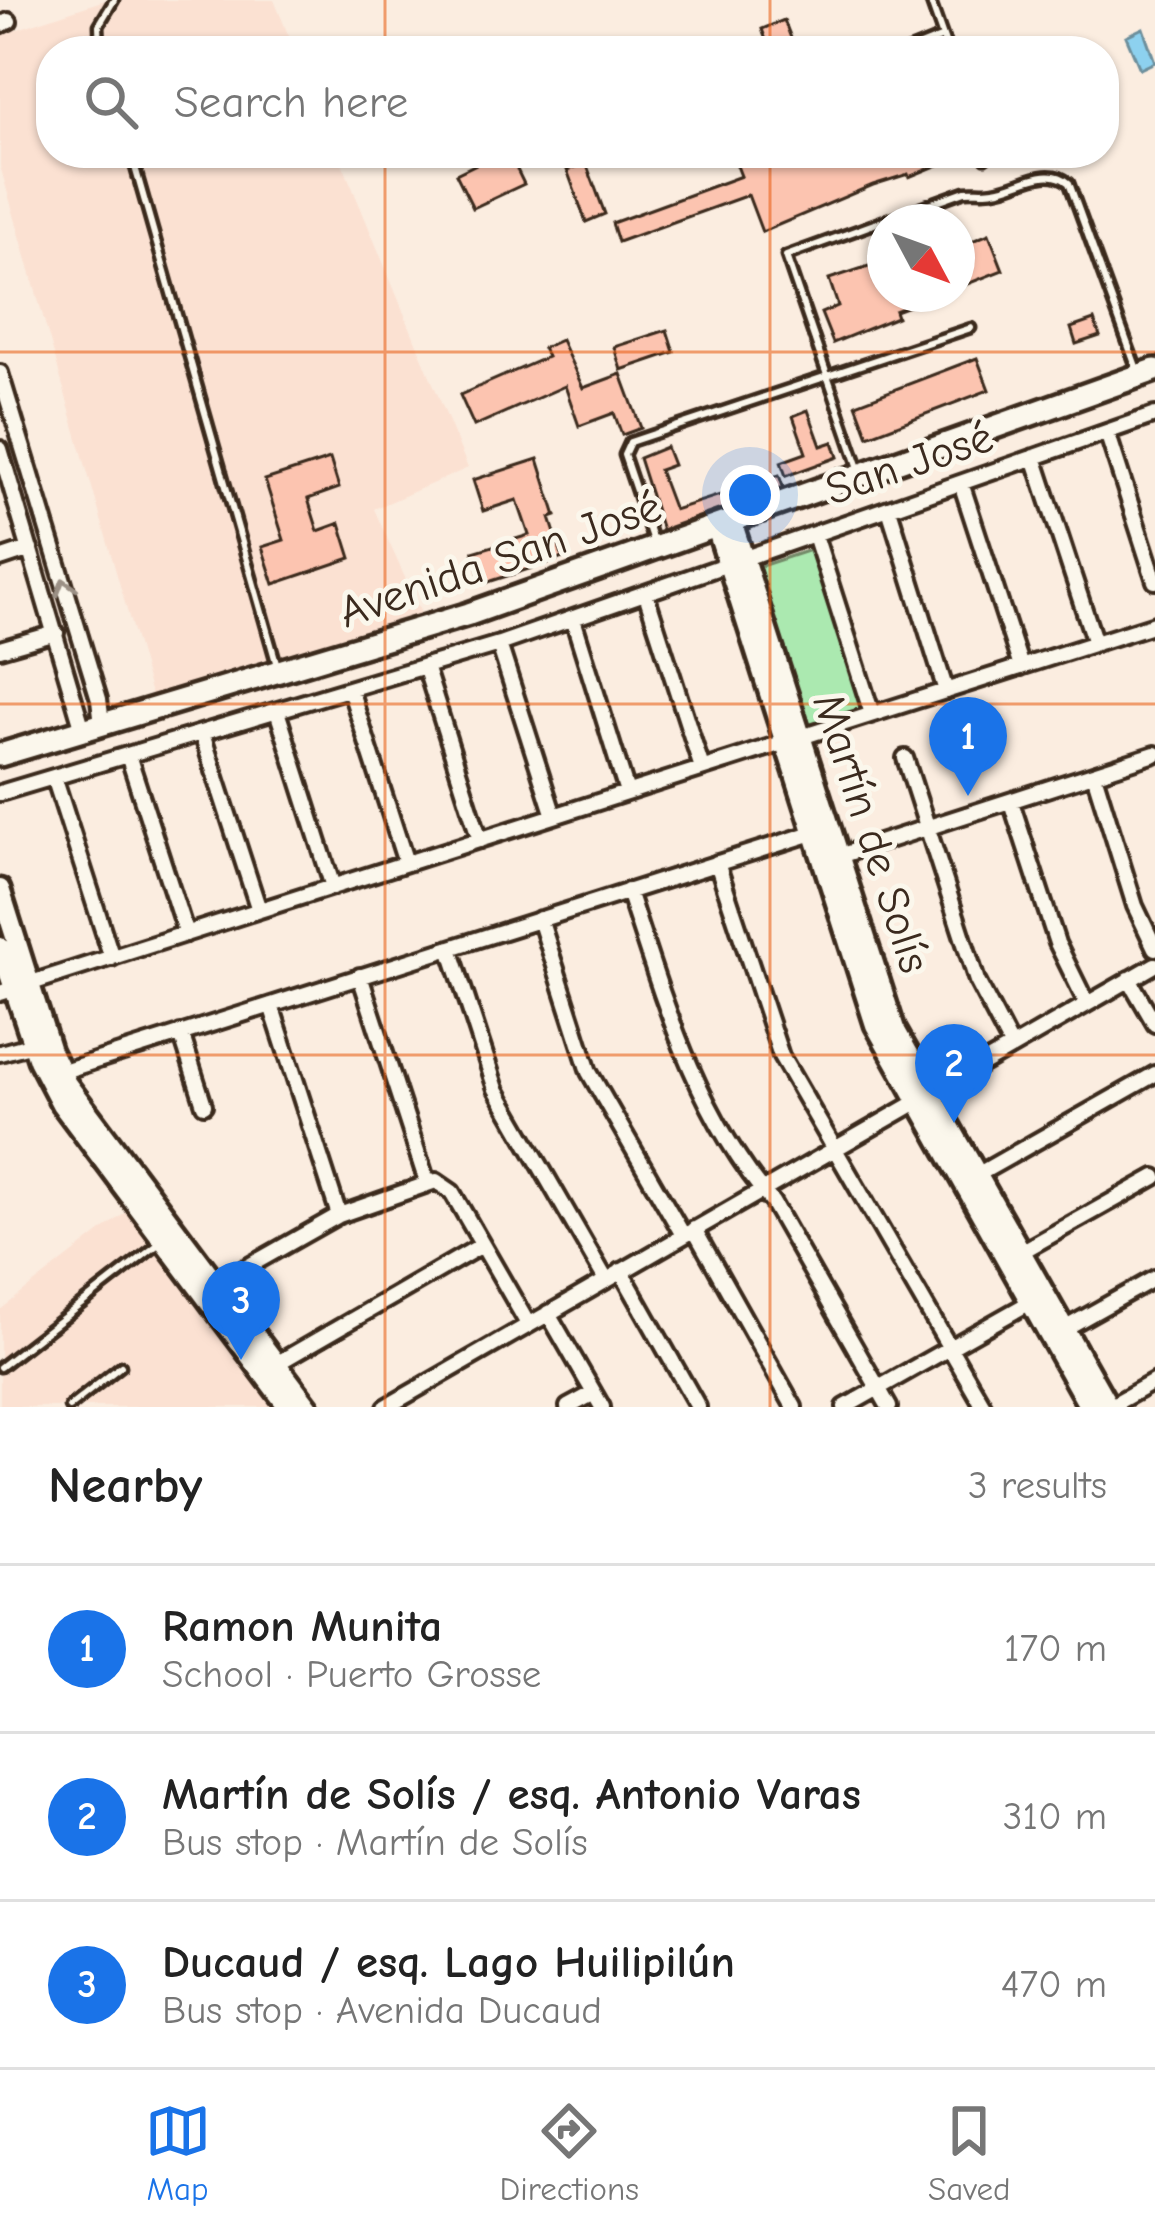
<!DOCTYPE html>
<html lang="en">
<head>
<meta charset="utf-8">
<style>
  :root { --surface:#fff; --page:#f2f2f2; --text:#222; --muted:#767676; --line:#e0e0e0; --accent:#1a73e8 }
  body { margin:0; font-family:"Comic Neue",sans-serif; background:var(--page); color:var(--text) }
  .compass { position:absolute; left:867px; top:204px; width:108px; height:108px; border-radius:50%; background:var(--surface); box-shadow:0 3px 9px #0004; rotate:131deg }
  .you { position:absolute; left:750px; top:495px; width:42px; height:42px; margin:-30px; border:9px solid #fff; border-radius:50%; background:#1a73e8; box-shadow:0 0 0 18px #1a73e833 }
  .badge { display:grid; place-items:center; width:78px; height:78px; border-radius:50%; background:var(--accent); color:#fff; font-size:39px; font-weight:700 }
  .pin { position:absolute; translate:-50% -99px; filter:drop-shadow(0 3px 6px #0008) }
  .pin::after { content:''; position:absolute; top:63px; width:42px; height:36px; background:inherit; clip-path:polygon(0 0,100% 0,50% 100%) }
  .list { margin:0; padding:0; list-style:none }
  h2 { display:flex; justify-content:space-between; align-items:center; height:156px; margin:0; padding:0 48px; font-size:51px }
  h2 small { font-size:39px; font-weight:400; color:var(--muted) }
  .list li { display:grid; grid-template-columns:78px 1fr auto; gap:36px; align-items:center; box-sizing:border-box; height:168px; padding:0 48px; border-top:3px solid var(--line) }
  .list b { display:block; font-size:45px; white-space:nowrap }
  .list p { margin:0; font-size:39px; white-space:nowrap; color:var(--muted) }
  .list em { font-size:39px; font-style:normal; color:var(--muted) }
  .icon { flex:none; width:66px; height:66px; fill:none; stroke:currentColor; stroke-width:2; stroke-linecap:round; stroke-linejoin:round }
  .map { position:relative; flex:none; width:1155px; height:1407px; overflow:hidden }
  .search { position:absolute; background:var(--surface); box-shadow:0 3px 9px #0004; left:36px; right:36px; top:36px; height:132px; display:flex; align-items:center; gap:30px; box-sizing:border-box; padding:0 42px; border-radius:48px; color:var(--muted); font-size:45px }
  .sheet { height:660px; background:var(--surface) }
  nav { display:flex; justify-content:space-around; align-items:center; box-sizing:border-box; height:168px; border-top:3px solid var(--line); background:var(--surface); font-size:33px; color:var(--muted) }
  nav a { display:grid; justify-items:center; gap:6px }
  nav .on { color:var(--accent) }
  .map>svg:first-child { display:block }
</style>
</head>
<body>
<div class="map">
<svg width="1155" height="1407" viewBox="0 0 1155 1407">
  <rect width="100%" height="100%" fill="#fbede0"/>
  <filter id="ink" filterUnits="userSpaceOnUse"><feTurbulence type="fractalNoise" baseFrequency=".00833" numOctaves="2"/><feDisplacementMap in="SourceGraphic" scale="24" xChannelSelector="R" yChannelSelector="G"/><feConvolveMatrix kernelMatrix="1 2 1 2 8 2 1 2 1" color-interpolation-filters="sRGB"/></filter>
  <g filter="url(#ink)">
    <path fill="#fbe1d2" d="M105 0H274L295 51H51V153H338L468 468 374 509 425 622 153 701 0 166V35Z
      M129 1210 274 1407H0V1310Z"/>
    <path fill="#abe9b0" stroke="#738a67" stroke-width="3" d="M813 549 866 708 810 727 758 567Z"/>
    <path fill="#8dd1ef" stroke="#6c8e9b" stroke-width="3" d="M1143 28 1155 62 1140 69 1126 36Z"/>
    <path fill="#fcc4b0" stroke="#3b2a1e" stroke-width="3" d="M784 20 796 51H770L762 29Z
      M499 153H509L524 184 473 208 456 174Z
      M732 153H965V154L909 177 908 174 873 185 762 232 748 195 618 242 612 223 741 176Z
      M586 163 605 214 586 222 567 170Z
      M989 234 1003 270 957 288V247Z
      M881 262 885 294 938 295 895 311 897 317 833 343 821 313 838 306 829 279Z
      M1094 320 1100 336 1076 344 1071 328Z
      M667 330 674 352 621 370 614 347Z
      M561 340 583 388 621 374 641 428 622 435 614 413 579 426 565 386 474 426 460 395 547 357 543 348Z
      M977 358 989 390 868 436 856 404Z
      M808 410 821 446 833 442 838 457 786 476 781 462 806 453 793 416Z
      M666 447 673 465 659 470 674 510 739 489 738 482 757 474 760 481 779 475 783 487 662 530 639 458Z
      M330 459 339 488 308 499 318 531 340 523 351 558 274 584 262 547 284 540 265 480Z
      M538 459 556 516 550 518 563 558 482 584 473 552 529 535 517 500 483 511 473 480Z"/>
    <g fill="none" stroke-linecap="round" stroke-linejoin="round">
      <g stroke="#3b2a1e" stroke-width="15">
        <path id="lane" d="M930 0 948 51
          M100 51 99 25 114 0
          M908 51 943 37
          M131 153 278 669
          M983 153 985 158
          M859 468 786 256 965 191C975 190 985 192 994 190 1019 187 1047 164 1069 183L1138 372
          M653 541 624 455 630 442 971 328
          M0 1367 160 1243
          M69 1407 121 1366"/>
      </g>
      <g stroke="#3b2a1e" stroke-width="22">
        <path id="street" d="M0 25 9 21
          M0 373 99 699 102 724
          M1107 432 1155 581
          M0 449 83 730
          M1034 457 1095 643
          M961 483 1021 667
          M889 509 946 691
          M815 535 872 714
          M0 559 30 549
          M646 594 702 768
          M573 619 627 792
          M499 644 554 816
          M0 649 56 633
          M425 666 480 840
          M350 689 406 863
          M277 711 333 887
          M202 734 259 910
          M128 755 186 934
          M905 758 977 981 1011 1046
          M1094 774 1135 906 1155 948
          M54 777 112 958
          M0 793 499 644 1155 415
          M1011 802 1057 943 1087 1004
          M839 856 1155 754
          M717 863 781 1056 984 1407
          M628 891C664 1001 696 1113 772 1202L889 1407
          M540 919 589 1072 683 1235
          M450 948 496 1089 606 1280
          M360 976 427 1182
          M1129 979 1155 1024
          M0 993 1155 624
          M271 1005 339 1215
          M181 1033 204 1105
          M0 1053 41 1042
          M57 1073 819 831
          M977 1175 1155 1074
          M694 1229 794 1407
          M1021 1252 1155 1177
          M621 1271 698 1407
          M217 1284 339 1215 436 1181 452 1192 528 1324
          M548 1313 602 1407
          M1064 1329 1155 1278
          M276 1364 482 1245
          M386 1407 1155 965
          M568 1407 594 1393
          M845 1407 1034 1300
          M1109 1407 1155 1381"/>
      </g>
      <g stroke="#3b2a1e" stroke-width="27">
        <path id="secondary" d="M732 521 895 1029 1109 1407
          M716 527 875 1025 1089 1407
          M0 889 51 1051 67 1084 309 1407
          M0 947 38 1060 61 1104 288 1407"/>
      </g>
      <g stroke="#3b2a1e" stroke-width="30">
        <path id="primary" d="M0 755 469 614 1155 370"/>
      </g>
      <use href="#lane" stroke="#fbf7ec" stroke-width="6"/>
      <use href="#street" stroke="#fbf7ec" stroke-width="14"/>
      <use href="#secondary" stroke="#fbf7ec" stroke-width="18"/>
      <use href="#primary" stroke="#fbf7ec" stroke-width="21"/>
    </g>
    <defs><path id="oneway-chevron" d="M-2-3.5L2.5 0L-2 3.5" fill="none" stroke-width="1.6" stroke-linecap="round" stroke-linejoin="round" transform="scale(3)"/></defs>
    <use stroke="#9b9085" href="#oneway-chevron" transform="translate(65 587) rotate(-107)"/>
  </g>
  <path fill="none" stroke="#e8590c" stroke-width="3" stroke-opacity="0.55" d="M385 0V51M770 0V51M385 153V1407M770 153V1407M0 352H1155M0 704H1155M0 1055H1155"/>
  <g text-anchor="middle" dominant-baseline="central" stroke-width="10" stroke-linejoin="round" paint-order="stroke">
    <g font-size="45" fill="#3b2a1e" stroke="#fbf7ec">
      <text transform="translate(909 463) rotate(-19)">San José</text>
      <text transform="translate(500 559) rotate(-19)">Avenida San José</text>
      <text transform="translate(872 833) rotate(72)">Martín de Solís</text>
    </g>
  </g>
</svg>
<svg class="compass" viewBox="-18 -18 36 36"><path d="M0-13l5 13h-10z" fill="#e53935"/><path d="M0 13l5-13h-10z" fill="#767676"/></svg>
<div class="you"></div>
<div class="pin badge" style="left:968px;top:796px">1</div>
<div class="pin badge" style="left:954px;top:1123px">2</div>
<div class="pin badge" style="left:241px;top:1360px">3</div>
<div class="search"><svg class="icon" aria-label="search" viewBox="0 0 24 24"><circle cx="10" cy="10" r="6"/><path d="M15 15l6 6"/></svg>Search here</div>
</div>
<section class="sheet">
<h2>Nearby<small>3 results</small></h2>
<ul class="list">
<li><span class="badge">1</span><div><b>Ramon Munita</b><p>School · Puerto Grosse</p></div><em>170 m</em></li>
<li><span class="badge">2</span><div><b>Martín de Solís / esq. Antonio Varas</b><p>Bus stop · Martín de Solís</p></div><em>310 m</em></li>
<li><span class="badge">3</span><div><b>Ducaud / esq. Lago Huilipilún</b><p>Bus stop · Avenida Ducaud</p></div><em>470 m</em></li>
</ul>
</section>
<nav>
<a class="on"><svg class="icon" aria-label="map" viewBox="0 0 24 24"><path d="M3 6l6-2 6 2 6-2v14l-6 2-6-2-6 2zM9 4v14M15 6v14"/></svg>Map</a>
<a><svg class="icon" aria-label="directions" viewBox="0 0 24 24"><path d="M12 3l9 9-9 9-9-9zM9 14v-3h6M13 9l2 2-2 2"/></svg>Directions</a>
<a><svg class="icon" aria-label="saved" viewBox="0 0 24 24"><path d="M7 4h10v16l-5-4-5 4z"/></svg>Saved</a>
</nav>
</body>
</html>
